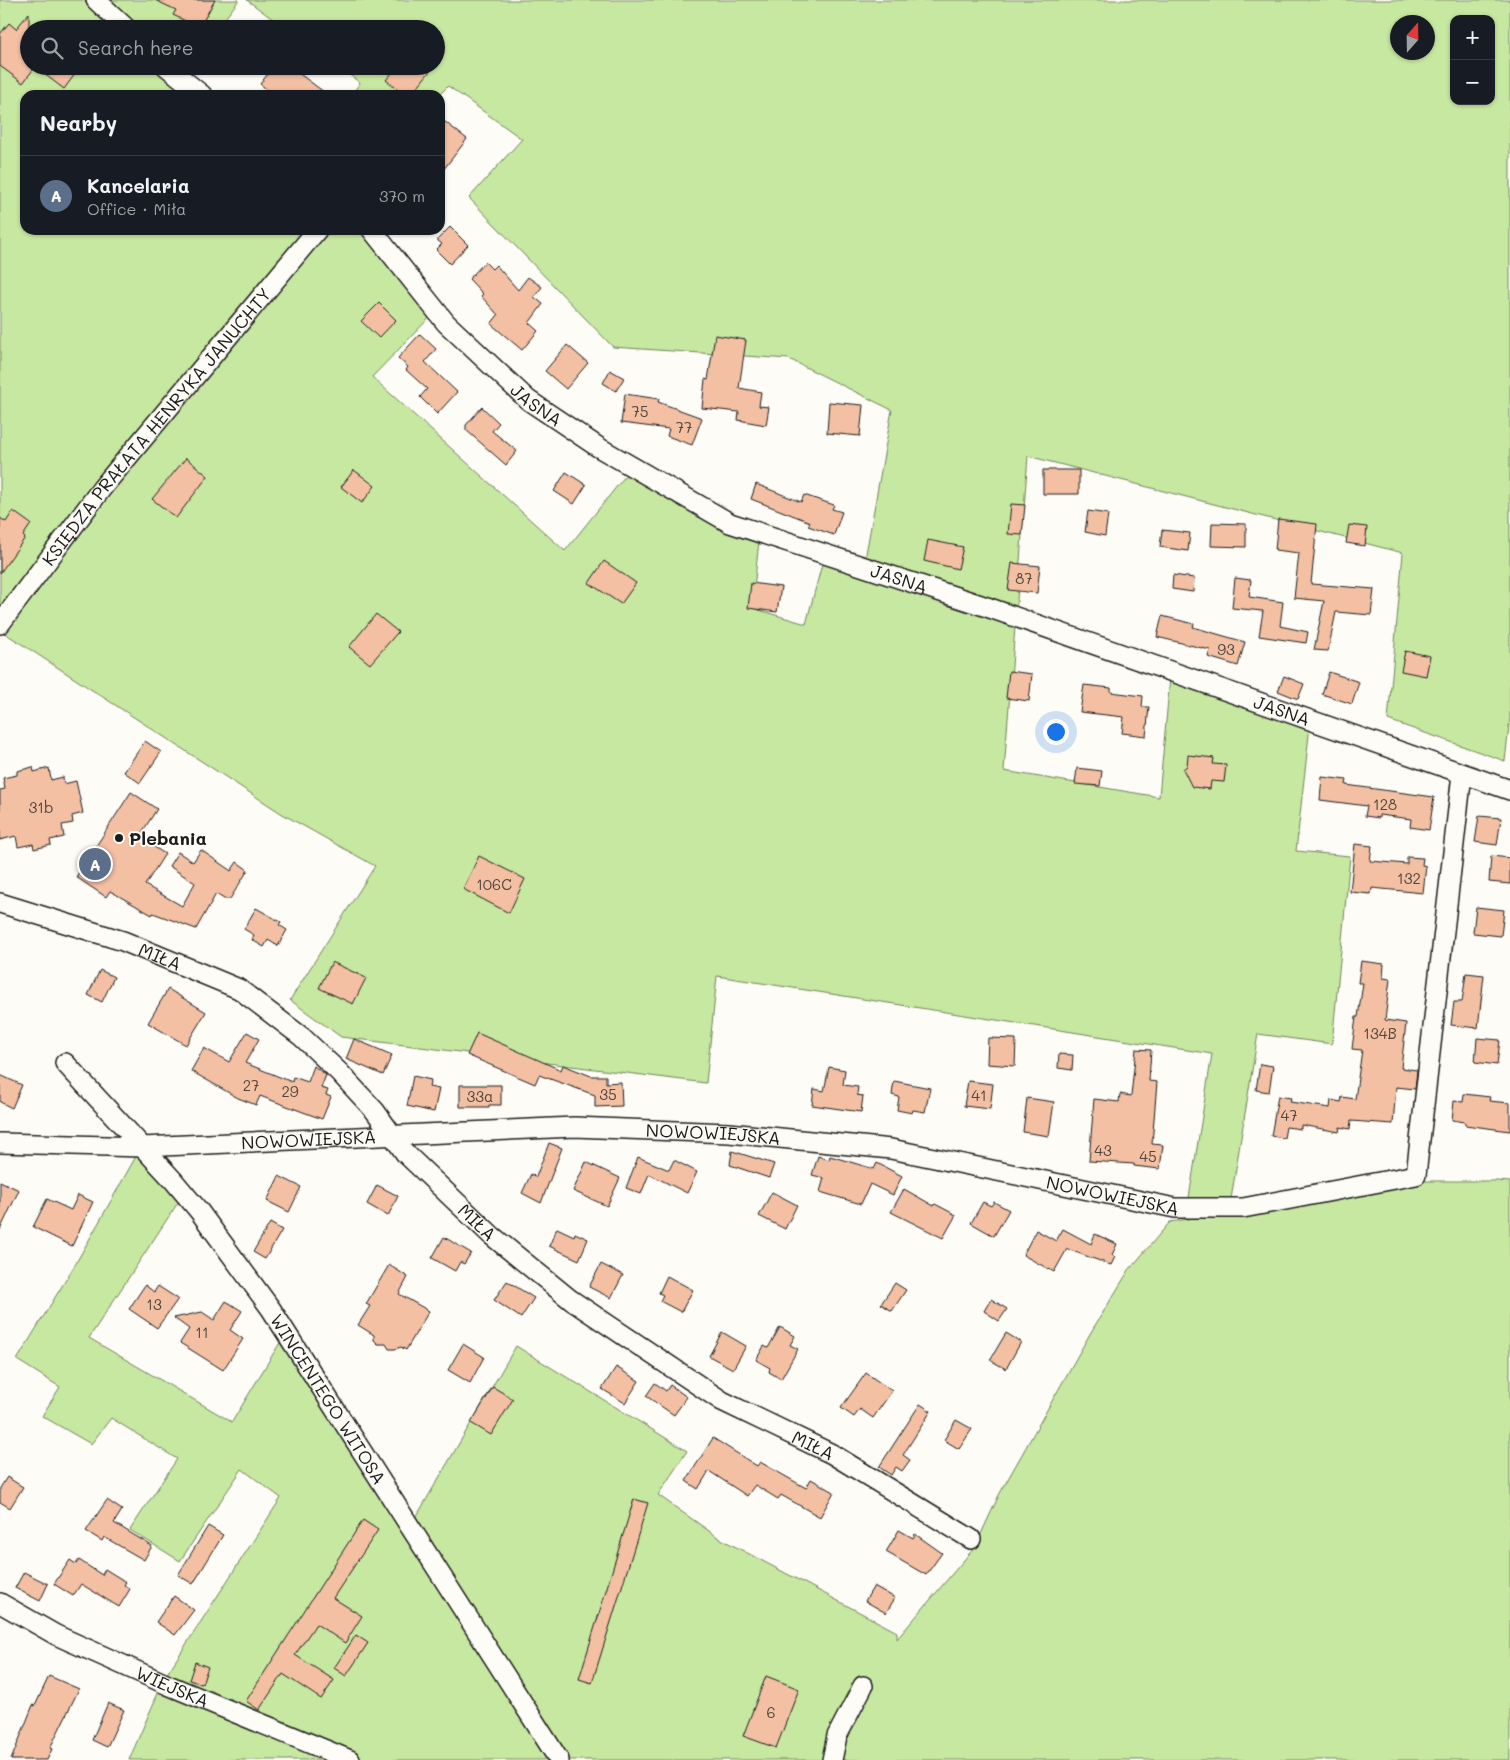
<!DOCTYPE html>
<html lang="en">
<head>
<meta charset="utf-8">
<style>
  :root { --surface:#171b24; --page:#20242c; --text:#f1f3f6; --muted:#9ea1a6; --line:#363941; --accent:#8c9099 }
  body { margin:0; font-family:Mali,sans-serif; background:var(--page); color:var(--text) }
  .controls { position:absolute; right:15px; top:15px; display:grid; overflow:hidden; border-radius:10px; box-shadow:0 1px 4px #0004 }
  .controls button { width:45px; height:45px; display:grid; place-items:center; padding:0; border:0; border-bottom:1px solid var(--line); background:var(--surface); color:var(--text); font:25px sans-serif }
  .compass { position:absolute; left:1390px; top:15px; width:45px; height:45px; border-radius:50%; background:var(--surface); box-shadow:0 1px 4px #0004; rotate:20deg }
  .you { position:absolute; left:1055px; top:731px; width:18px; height:18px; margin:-12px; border:4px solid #fff; border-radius:50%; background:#1a73e8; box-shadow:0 0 0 8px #1a73e833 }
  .badge { display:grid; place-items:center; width:32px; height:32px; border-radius:50%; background:var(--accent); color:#fff; font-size:16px; font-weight:700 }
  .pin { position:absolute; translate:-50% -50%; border:2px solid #fff; box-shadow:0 1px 5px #0006 }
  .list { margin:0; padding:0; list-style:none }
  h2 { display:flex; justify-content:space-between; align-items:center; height:65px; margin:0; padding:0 20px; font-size:21px }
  h2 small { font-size:16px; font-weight:400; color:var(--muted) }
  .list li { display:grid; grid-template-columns:32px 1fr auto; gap:15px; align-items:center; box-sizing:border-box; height:80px; padding:0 20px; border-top:1px solid var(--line) }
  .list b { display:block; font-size:19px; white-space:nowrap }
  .list p { margin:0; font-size:16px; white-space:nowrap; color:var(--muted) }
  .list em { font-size:16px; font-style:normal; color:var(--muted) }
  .icon { flex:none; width:28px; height:28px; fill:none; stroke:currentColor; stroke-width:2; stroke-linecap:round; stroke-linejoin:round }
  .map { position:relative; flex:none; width:1510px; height:1760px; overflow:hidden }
  .search { position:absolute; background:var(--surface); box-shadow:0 1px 4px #0004; left:20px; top:20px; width:425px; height:55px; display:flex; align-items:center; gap:12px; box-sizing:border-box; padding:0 18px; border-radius:28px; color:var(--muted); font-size:19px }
  .panel { position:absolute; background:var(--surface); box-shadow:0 1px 4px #0004; left:20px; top:90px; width:425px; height:145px; border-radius:15px }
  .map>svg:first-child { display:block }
</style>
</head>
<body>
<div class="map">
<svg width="1510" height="1760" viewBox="0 0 1510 1760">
  <rect width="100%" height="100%" fill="#fdfcf7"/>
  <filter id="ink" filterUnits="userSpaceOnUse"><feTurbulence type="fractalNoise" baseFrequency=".02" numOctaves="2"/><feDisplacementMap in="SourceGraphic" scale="10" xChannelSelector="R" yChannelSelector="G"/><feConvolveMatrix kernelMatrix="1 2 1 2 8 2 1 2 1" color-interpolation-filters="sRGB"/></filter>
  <g filter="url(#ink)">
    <path fill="#c7e8a0" stroke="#72825e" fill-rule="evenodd" d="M0 0H85L117 29H29V66H157L171 79 193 95H25V230H369L433 314 372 377 565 551 634 465 760 531 752 608 806 624 825 553 864 565 892 410 789 359 613 347 469 198 522 139 448 86 439 95H351L360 83 338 66H436V29H286L247 0H1510V718L1505 761 1388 720 1403 553 1028 456 1004 771 1159 797 1171 667 1311 717 1296 851 1350 856 1332 1044 1258 1034 1230 1205 1188 1204 1212 1054 717 976 706 1083 341 1037 290 1000 375 866 284 815 0 630ZM1454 19H1491V101H1454ZM1398 22H1428V52H1398Z
      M106 0H239L217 29H135Z
      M139 1151 181 1198 89 1338 232 1422 287 1331 412 1524 516 1346 687 1451 658 1495 719 1538 897 1632V1639L975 1547 999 1495 1091 1332 1129 1270 1170 1222 1419 1181H1496L1510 1182V1760H129L165 1677 281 1498 242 1469 180 1561 130 1530 177 1459 111 1418 91 1444 42 1416 60 1387 17 1360 76 1263Z"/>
    <path fill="#f3c0a4" stroke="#1c1c1c" d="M155 0H215L202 23 196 20 194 25 173 15 176 10Z
      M29 13V66H81L64 89 35 67 23 83 0 66V34L9 23 16 29Z
      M274 66H289L328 95H274L260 84Z
      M398 66H434L411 95H405L386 80Z
      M440 118 467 139 440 174Z
      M450 227 468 245 450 264 436 250 442 244 437 240Z
      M485 262 492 269 496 265 518 290 528 277 542 287 534 297 543 304 529 323 538 331 522 350 491 324 498 315 481 296 483 294 469 279Z
      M379 303 396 320 379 338 361 321Z
      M420 334 436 349 425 362 457 392 437 414 420 397 427 389 406 370 408 367 398 358Z
      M715 335 746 340 739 388 761 392 759 406 769 407 766 425 738 420 739 412 702 408 705 379 708 380Z
      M567 345 588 363 566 389 545 371Z
      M610 370 624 378 616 391 603 383Z
      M625 394 659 399 658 402 702 418 692 445 667 436 669 429 621 423Z
      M829 402 863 405 860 436 827 433Z
      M482 407 499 423 492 431 517 451 506 465 466 430V425Z
      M186 458 208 476 176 518 152 499Z
      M354 470 375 486 362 503 341 487Z
      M1043 470H1079V494H1043Z
      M566 472 586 485 574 504 554 491Z
      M756 484 801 502 804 495 834 505 832 509 842 512 834 535 808 526 810 522 751 499Z
      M1011 504 1025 505 1022 535 1008 534Z
      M13 511 31 524 23 536 25 538 0 573V518L6 522Z
      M1088 511 1108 514 1105 536 1085 532Z
      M1278 519 1317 524 1311 584 1374 589 1371 615 1336 612 1328 651 1314 650 1324 601 1294 598 1299 553 1275 550Z
      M1212 523 1246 524V547L1211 546Z
      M1349 525 1367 527 1365 546 1346 543Z
      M1162 530 1190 533 1188 551 1160 547Z
      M928 540 963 547 958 569 924 561Z
      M604 561 636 583 621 604 589 583Z
      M1012 563 1040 566 1037 593 1008 590Z
      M1173 575 1194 578 1193 592 1172 589Z
      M1235 578 1251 580 1249 597 1283 602 1280 626 1308 632 1306 643 1259 636 1263 611 1232 608Z
      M751 583 781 587 777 612 748 608Z
      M376 614 398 632 370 664 349 647Z
      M1162 616 1194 624 1193 627 1245 642 1238 666 1208 657 1210 650 1157 637Z
      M1405 651 1430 656 1426 676 1401 671Z
      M1009 671 1032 674 1029 701 1006 698Z
      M1329 672 1359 682 1352 704 1322 694Z
      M1284 676 1304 684 1298 699 1278 691Z
      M1084 685 1111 688V692L1143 696 1142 707H1149L1146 736 1122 733 1124 717 1080 712Z
      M145 741 161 752 140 783 124 772Z
      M1188 755 1214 758 1213 764 1226 765 1224 782 1211 781 1210 789 1192 787 1183 769 1187 766Z
      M33 767 34 772 49 768 51 780 63 777 64 784 76 781 83 813 72 816 73 823 62 825 64 837 50 840 51 845 34 849 33 844 18 847 16 836 0 840V790L5 789 3 778 17 775V771Z
      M1077 768 1102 771 1100 786 1075 784Z
      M1322 777 1347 780 1346 785 1434 797 1429 830 1410 827 1411 819 1379 815V818L1365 816 1367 806 1320 800Z
      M131 792 157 809 139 837 165 854 145 885 182 906 195 883 169 866 178 852 193 862 201 850 231 871 237 862 248 870 230 899H224L216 894 196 929 153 913 152 915 110 891 106 897 76 877Z
      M1479 816 1501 818 1497 845 1475 842Z
      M1355 844 1372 846 1370 861 1407 864V857L1423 858 1422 865 1426 866 1423 893 1372 888 1371 894 1350 892Z
      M479 856 525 879 509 913 463 889Z
      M1491 856 1510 858V884L1489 882Z
      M1476 907 1504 910 1501 936 1473 933Z
      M256 908 281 922 279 925 287 930 278 946 268 940 264 947 252 940 254 935 244 929Z
      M1361 961 1384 964 1383 978 1390 979 1385 1020 1406 1023 1401 1068 1417 1070 1415 1089 1396 1087 1393 1124 1351 1121 1350 1129 1340 1127 1339 1132 1301 1125V1129L1286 1127 1284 1138 1271 1136 1278 1096 1291 1098 1290 1102 1330 1108 1331 1100 1341 1102 1342 1097 1355 1099 1362 1050 1352 1049 1356 1017H1358L1363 983H1358Z
      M332 962 366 978 353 1004 319 988Z
      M100 970 114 977 102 1002 88 995Z
      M1466 973 1484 975 1478 1028 1451 1025 1454 1002H1462Z
      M168 989 206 1012 186 1045 148 1023Z
      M247 1032 259 1039 245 1063 292 1082 293 1077 308 1082 314 1066 326 1075 321 1088 328 1090 326 1095 331 1097 322 1119 260 1096 256 1105 238 1098 191 1071 204 1048 229 1062Z
      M477 1033 561 1070 563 1065 591 1076H606V1083L621 1082 622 1106 595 1107V1095L539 1075 535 1084 467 1055Z
      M988 1038 1016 1039 1015 1066 987 1064Z
      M1477 1038 1500 1040 1497 1065 1475 1062Z
      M354 1039 392 1055 383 1075 346 1059Z
      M1136 1049 1151 1050 1149 1081 1157 1082 1152 1144 1163 1145 1160 1169 1134 1166V1164L1089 1161 1094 1099 1119 1102 1120 1094 1131 1096Z
      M1059 1054 1073 1055 1072 1070 1058 1068Z
      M1260 1064 1273 1066 1269 1092 1256 1090Z
      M829 1067 845 1070 843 1085 858 1087 857 1095 863 1096 861 1112 812 1105 814 1089 824 1091Z
      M0 1075 22 1085 12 1108 0 1102Z
      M413 1076 431 1080 429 1087 439 1089 434 1112 407 1106Z
      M894 1081 930 1088 925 1112 913 1110 912 1113 897 1110 899 1097 892 1095Z
      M968 1081 993 1084 990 1109 964 1106Z
      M460 1085H501V1105H489V1107H460Z
      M1464 1094 1490 1097 1489 1101 1510 1103V1131L1465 1125V1122L1452 1120 1454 1101 1463 1102Z
      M1027 1098 1054 1102 1049 1136 1023 1132Z
      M549 1143 562 1148 541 1203 522 1193 531 1174 536 1177Z
      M732 1151 774 1164 769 1178 730 1165Z
      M818 1156 829 1160 830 1156 874 1169 877 1163 902 1176 893 1195 870 1184 861 1204 820 1192 824 1178 812 1175Z
      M638 1157 669 1170 674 1160 697 1172 687 1193 649 1174 641 1194 626 1188Z
      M586 1162 620 1178 607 1206 573 1191Z
      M279 1176 301 1187 289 1212 267 1201Z
      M0 1181 19 1190 0 1230Z
      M377 1185 398 1196 388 1216 367 1204Z
      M904 1189 934 1206 935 1204 956 1215 943 1238 891 1212Z
      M772 1192 797 1205 785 1229 759 1216Z
      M78 1195 93 1202 72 1246 33 1227 47 1199 71 1210Z
      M983 1202 991 1206 994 1202 1009 1210 994 1236 971 1223Z
      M270 1223 282 1230 265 1259 253 1252Z
      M557 1228 574 1236 575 1233 588 1239 579 1260 549 1246Z
      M1063 1229 1091 1244 1095 1234 1117 1244 1112 1255 1115 1257 1111 1265 1067 1249 1054 1272 1023 1255 1036 1230 1056 1241Z
      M444 1237 471 1253 464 1264 460 1262 455 1271 432 1258Z
      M601 1264 623 1275 611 1298 589 1287Z
      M389 1265 408 1277 399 1294 429 1311 406 1350 401 1347 395 1349H389L386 1344H378L374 1340V1335L358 1325 370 1306 366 1304Z
      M667 1276 693 1290 681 1312 660 1301 663 1295 659 1293Z
      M507 1281 534 1298 521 1318 494 1300Z
      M895 1283 906 1290 892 1311 881 1304Z
      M145 1285 154 1292 158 1286 178 1299 157 1328 129 1309Z
      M991 1299 1007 1309 999 1321 984 1311Z
      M226 1301 242 1311 230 1330 243 1339 223 1370 180 1343 189 1329 174 1318 202 1312 214 1320Z
      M780 1327 795 1336 790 1345 798 1349 781 1379 769 1372 770 1368 756 1360 764 1346 768 1348Z
      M722 1332 746 1346 733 1369 709 1356Z
      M1006 1333 1021 1342 1006 1369 990 1360Z
      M463 1344 484 1357 470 1383 448 1370Z
      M616 1367 639 1381 625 1403 602 1389Z
      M866 1373 892 1391 873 1418 860 1409 854 1417 841 1408Z
      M655 1383 666 1391 670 1385 687 1397 674 1415 646 1396Z
      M493 1387 513 1399 491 1435 471 1423Z
      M920 1404 931 1411 903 1455 910 1460 902 1471 896 1467 891 1475 879 1467Z
      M956 1420 972 1429 959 1449 944 1440Z
      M713 1438 757 1466 760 1462 806 1488 811 1479 834 1492 820 1517 781 1495 778 1499 755 1485 747 1496 709 1471 698 1489 686 1481Z
      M7 1477 23 1487 10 1508 0 1502V1488Z
      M634 1499 648 1503 592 1683 579 1679Z
      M107 1500 122 1510 114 1523 152 1546 144 1560 104 1537 102 1541 86 1531Z
      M363 1520 378 1530 333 1598 362 1616 345 1643 316 1624 295 1655 334 1680 321 1699 283 1674 259 1710 246 1701Z
      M208 1526 223 1535 193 1584 178 1575Z
      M899 1530 913 1538 915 1534 942 1553 926 1575 886 1552Z
      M70 1560 76 1564 79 1560 102 1575 105 1569 126 1582 124 1585 130 1589 119 1607 81 1584 73 1596 54 1584Z
      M24 1572 48 1584 40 1601 15 1588Z
      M874 1586 895 1598 886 1613 865 1601Z
      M174 1596 194 1610 175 1635 156 1622Z
      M356 1635 368 1643 346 1676 334 1668Z
      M195 1662 208 1667 202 1684 189 1680Z
      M49 1676 79 1689 50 1748 52 1749 47 1760H11L33 1705 35 1706Z
      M766 1676 799 1689 776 1748 743 1736Z
      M108 1703 124 1710 107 1747 92 1740Z"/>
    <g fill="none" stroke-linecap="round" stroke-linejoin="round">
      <g stroke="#1c1c1c" stroke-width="22">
        <g id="street">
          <path d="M96 0 127 29"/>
          <path d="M166 66 202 95"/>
          <path id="s1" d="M372 230 446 323 528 400 598 447 730 523 987 607 1510 790"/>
          <path id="s2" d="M0 624 102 488 317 230"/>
          <path id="s3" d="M0 903 123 941 239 989 302 1037 339 1072 375 1111 405 1153 491 1235 571 1300 722 1401 832 1454 971 1539"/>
          <path id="s4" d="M65 1063 173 1180 199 1211 271 1309 559 1760"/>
          <path id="s5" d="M0 1143 142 1147 574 1127 729 1133 891 1149 1175 1208H1243L1416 1175 1462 774"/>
          <path id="s6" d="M0 1603 56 1635 168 1685 350 1760"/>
          <path d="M832 1760 837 1736 863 1686"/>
        </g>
      </g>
      <use href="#street" stroke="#fdfcf7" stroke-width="19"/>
    </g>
  </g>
  <circle fill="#1c1c1c" stroke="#fdfcf7" stroke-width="2" cx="119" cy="838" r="5"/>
  <g text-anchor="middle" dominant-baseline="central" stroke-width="4" stroke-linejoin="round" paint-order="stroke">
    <g font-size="15" fill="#52453e">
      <text x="640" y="411">75</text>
      <text x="684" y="427">77</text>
      <text x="1024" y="578">87</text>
      <text x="1226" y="649">93</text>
      <text x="1385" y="804">128</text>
      <text x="41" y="807">31b</text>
      <text x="1409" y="878">132</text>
      <text x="494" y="884">106C</text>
      <text x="1380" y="1033">134B</text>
      <text x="251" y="1085">27</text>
      <text x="290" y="1091">29</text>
      <text x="608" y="1094">35</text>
      <text x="979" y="1095">41</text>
      <text x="480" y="1096">33a</text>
      <text x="1289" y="1115">47</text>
      <text x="1103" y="1150">43</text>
      <text x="1148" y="1156">45</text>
      <text x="154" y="1304">13</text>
      <text x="202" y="1332">11</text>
      <text x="771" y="1712">6</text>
    </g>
    <g font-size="18" fill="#1c1c1c" stroke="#fdfcf7">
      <text stroke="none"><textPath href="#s1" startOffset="241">JASNA</textPath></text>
      <text stroke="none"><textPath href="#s2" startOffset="252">KSIĘDZA PRAŁATA HENRYKA JANUCHTY</textPath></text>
      <text stroke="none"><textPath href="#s1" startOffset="646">JASNA</textPath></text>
      <text stroke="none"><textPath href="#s1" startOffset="1051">JASNA</textPath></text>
      <text stroke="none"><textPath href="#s3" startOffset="169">MIŁA</textPath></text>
      <text stroke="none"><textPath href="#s5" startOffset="714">NOWOWIEJSKA</textPath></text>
      <text stroke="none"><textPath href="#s5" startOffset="309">NOWOWIEJSKA</textPath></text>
      <text stroke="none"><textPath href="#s5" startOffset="1119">NOWOWIEJSKA</textPath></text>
      <text stroke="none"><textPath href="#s3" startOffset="589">MIŁA</textPath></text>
      <text stroke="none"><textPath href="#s4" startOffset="428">WINCENTEGO WITOSA</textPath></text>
      <text stroke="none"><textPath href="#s3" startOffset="994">MIŁA</textPath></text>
      <text stroke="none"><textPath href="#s6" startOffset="192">WIEJSKA</textPath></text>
    </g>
    <g font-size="18" font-weight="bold" fill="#1c1c1c" stroke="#fdfcf7" text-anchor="start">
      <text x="129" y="838">Plebania</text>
    </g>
  </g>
</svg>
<div class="controls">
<button>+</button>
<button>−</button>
</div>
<svg class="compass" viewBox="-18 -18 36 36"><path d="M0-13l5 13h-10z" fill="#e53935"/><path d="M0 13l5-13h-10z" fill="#9ea1a6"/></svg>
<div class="you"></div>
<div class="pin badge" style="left:95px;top:864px;background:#5c6f8a">A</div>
<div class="search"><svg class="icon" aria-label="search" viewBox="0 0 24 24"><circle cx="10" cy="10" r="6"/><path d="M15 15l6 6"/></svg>Search here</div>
<section class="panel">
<h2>Nearby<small></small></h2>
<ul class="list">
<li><span class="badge" style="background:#5c6f8a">A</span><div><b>Kancelaria</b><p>Office · Miła</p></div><em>370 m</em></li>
</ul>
</section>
</div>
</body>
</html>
